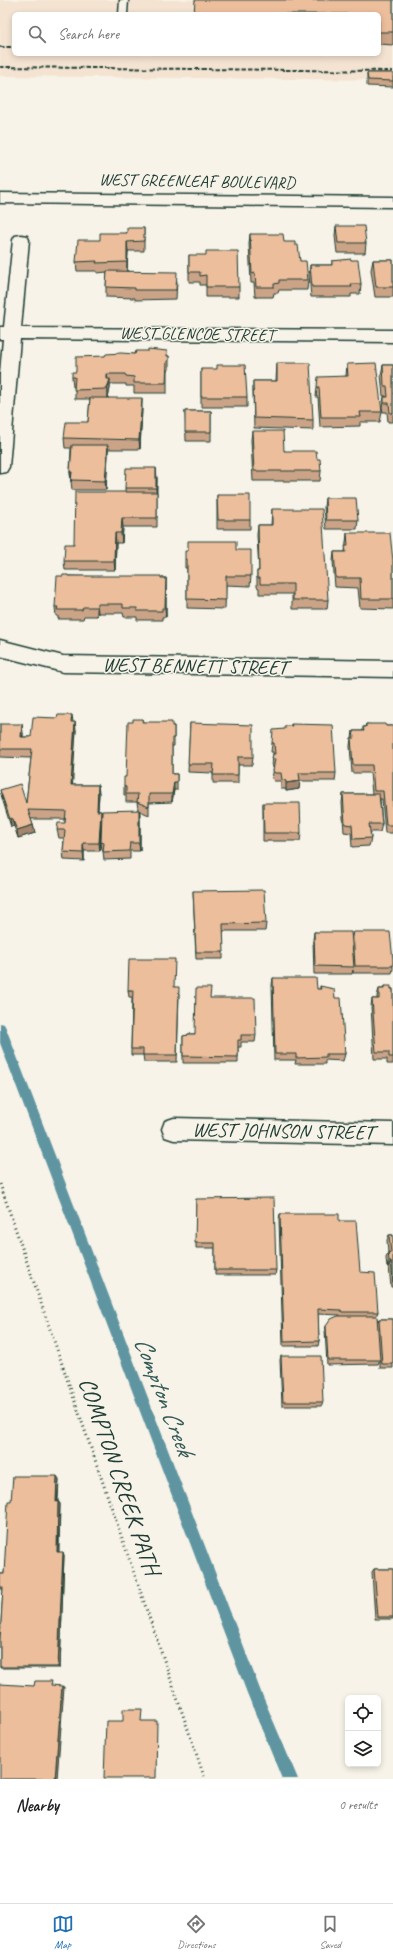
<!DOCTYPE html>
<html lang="en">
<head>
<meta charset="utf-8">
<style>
  :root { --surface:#fff; --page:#f6f6f6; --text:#202124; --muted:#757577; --line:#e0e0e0; --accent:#1f6fb2 }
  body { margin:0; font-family:Caveat,sans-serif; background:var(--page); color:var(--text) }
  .controls { position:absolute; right:12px; bottom:12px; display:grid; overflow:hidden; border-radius:6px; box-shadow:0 2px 6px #0003 }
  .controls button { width:36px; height:36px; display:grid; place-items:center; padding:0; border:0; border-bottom:1px solid var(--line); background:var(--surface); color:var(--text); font:20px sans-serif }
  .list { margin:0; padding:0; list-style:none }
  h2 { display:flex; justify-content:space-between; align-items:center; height:52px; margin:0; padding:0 16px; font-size:17px }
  h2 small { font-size:13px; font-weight:400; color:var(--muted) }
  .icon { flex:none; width:22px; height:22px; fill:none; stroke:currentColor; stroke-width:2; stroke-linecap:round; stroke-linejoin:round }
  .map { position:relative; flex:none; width:393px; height:1779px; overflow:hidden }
  .search { position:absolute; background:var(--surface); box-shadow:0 2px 6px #0003; left:12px; right:12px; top:12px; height:44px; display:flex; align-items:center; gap:10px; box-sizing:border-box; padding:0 14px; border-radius:6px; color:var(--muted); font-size:15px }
  .sheet { height:124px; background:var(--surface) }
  nav { display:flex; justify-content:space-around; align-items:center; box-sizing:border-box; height:56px; border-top:1px solid var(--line); background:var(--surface); font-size:11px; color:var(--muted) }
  nav a { display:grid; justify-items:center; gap:2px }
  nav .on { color:var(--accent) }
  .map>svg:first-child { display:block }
</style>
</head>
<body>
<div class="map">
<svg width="393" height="1779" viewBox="0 0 393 1779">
  <rect width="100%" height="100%" fill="#f7f3e8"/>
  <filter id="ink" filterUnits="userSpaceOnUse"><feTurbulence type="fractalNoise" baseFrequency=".025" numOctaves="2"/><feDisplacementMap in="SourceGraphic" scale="8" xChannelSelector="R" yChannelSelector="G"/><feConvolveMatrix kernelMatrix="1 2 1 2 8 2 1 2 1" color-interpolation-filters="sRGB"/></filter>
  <g filter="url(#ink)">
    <path fill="#f4e3d1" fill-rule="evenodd" d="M0 0H393V80L0 76ZM14 14H379V54H14Z"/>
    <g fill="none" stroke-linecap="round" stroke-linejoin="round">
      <path fill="#5f95a1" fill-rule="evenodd" d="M0 1023 4 1024 6 1028 261 1692 298 1779H282L247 1693 0 1043Z"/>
      <g stroke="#1f3d34" stroke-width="3">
        <path id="service" d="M120 0H128L127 14H119Z"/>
      </g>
      <g stroke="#1f3d34" stroke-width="3">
        <path id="minor" d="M21 235 27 236 29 240 21 328 393 330V342L20 339 9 467 6 472 0 473V374L3 339H0V327H4L13 240 15 236Z
          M0 640 63 656 393 661V677L63 672 0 656Z
          M174 1118 393 1123V1145L174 1140 165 1137 162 1129 165 1121Z"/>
      </g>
      <g stroke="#1f3d34" stroke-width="3">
        <path id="tertiary" d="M0 193 393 197V207L0 203Z"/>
      </g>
      <path stroke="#1f3d34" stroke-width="3" stroke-dasharray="1 3.5" stroke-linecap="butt" d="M0 1184 205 1779"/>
      <use href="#service" fill="#f7f3e8" fill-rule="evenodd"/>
      <use href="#minor" fill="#f7f3e8" fill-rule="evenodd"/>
      <use href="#tertiary" fill="#f7f3e8" fill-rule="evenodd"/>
      <path stroke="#1f3d34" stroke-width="2" stroke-dasharray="4.5 2" stroke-linecap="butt" d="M0 47H14
        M0 67 393 71"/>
    </g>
    <path fill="#cba386" stroke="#1f3d34" d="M393 0V45L379 44V14Z
      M367 73H393V87L367 86Z
      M336 226 366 243 365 253H337L335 236Z
      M144 228V251H128L127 271 177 281 176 299 135 300V298L106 297V287L107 272 97 273V271H77L76 262 100 240Z
      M250 234 295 245 300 261 308 280 307 290H279L278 293H274L273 297H255L254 283H251L249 244Z
      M189 255 239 287V297H206V285H200V282H189Z
      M351 260 361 284 360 294H351V297H311L309 275 310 265H332V261Z
      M373 260H393V297H375L371 270Z
      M135 354 169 356V370H167V393H134V386H126V384H110V388L108 398 142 408 140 449H108V454L106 490H72L70 472 71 448H65L64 438 88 422 90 399H75V387H73L72 377 76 372 105 356Z
      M277 363 313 420V430L254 428 253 391V381H276Z
      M347 364 382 412 380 422H360V426L320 427 318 397H316L317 387 346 376Z
      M383 365H393V422H388L387 412H383L382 407 384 397H386V396H383L381 375Z
      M201 369 247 397V407H201Z
      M185 411H211V441H186Z
      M252 431 284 451 317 459 321 471 320 481H253L251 440Z
      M157 478V527H123L122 543H116L115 570H65L64 561 74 544 125 492V488Z
      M217 495 250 520V529H217Z
      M325 498 358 520 357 529H326L324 507Z
      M272 509 328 600 327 609H292V594H259V588L257 587V571H259L257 535 258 525H271Z
      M347 533 393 561V609L360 608 358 588 335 587 333 561 334 552H345Z
      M236 550 251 576 250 586 226 585 225 609 187 608V568H185V559Z
      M68 576 166 578V617H162V620H137V617H124L123 613H98L97 616H84L83 619H58V616H56L55 607Z
      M72 715 73 722 76 730 72 785H98L99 794 98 811H101V819L138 810 137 802H126V795H124V786L143 722 172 726H174V746H172V774H177V790H174L172 802 149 803V815L140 811V851H130V859L104 860 103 851 102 850 101 842V820L100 851H84V861L64 860 63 852 64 838H59L57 830 65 823V819H31L33 825 35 833 18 838 14 826 11 827 2 798 0 790 26 803 31 758 0 757V724L23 733V737H31L57 718Z
      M190 723 253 757 252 765H238V783H213V773L188 772Z
      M291 724 336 773 335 781H299V789L286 791V789H281V781H274L272 779 274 767H272L273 754V752H271L272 743 285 729 291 726Z
      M366 724 386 726H393V833H385L382 799H380L382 824 380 832H370L371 838 369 846 352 847 351 833 344 832 342 803 343 794H372L370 773H352L350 746 351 738H352L353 731H363V727H365Z
      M263 803 301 833 300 841H263Z
      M193 891 266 923 265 931H223V959H196Z
      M314 932 352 936 353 932 393 960V969L392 973H353V970L352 974H314L313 940Z
      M273 978 317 989H320V986L335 998 345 1054 343 1061 325 1060V1064H295L296 1060H274L272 985Z
      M384 986 393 989V1064H387V1059H374L371 1006 372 999H377V996L379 989H383Z
      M175 987 179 994 177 1062H144L143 1055H131V1049L132 997H129L128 990Z
      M211 998 256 1035 255 1042H241V1047H238V1063H183V1036L188 1035V1034H195Z
      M196 1199 276 1270 275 1275H215V1248H196Z
      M280 1214 339 1221 360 1272 378 1312 376 1316 378 1321 379 1319H393V1368H380V1360L378 1364 327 1365 325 1330 326 1326 340 1316V1315L318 1314 319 1341 318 1346H283L279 1220Z
      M389 1235H393V1287H391L389 1266 387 1267 386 1258 388 1253 387 1240Z
      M281 1356 323 1402 321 1406H282L280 1360Z
      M59 1479 58 1501 60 1504 59 1552 64 1555 60 1668H0V1639L3 1589H0V1574H4L11 1501Z
      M374 1569H393V1619H375L372 1572Z"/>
    <path fill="#a5856d" stroke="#1f3d34" d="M127 242 128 251 127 271Z
      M107 374 108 386 110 379V388L108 399Z
      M142 398V408L140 449 139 440Z
      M108 445V454L106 490 105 481Z
      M156 468 157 478 156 498Z
      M70 472H72L71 481V482Z
      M122 518 123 527 122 543 121 533Z
      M115 533 116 543 115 570 114 561Z
      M166 578V617L165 608Z
      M97 604 98 613 97 616Z
      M75 722 76 730 72 793 71 785Z
      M22 724 23 733 22 745 21 737Z
      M300 781 299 789 286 791V783Z
      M174 782V790L172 802V794Z
      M98 785 99 794 97 819V811Z
      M139 810 140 819V851L139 843Z
      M101 811V819L100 851 99 843Z
      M12 818 14 826 11 827 10 819Z
      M33 825 35 833 18 838 17 830Z
      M83 843 84 851V861L83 853Z
      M389 1261H391L389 1266 387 1267Z
      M57 1476 59 1479 57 1504 56 1502Z
      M58 1501 60 1504 58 1554 57 1552Z
      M63 1552 64 1555 60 1668 58 1667Z
      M62 1686 64 1687 57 1779H55Z"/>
    <path fill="#ecbe9c" stroke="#1f3d34" d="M195 0H393V32H379V14H194Z
      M367 73H393V81L368 80Z
      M336 226H364L366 243H338Z
      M127 228H144V241L127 242V262L96 263 97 261 76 262 78 240H100V233H127Z
      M250 234H283L284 242H295V245H298L300 261H306L308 280H279V283L274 284V287H256L255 273 252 274Z
      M206 251H238L239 287H206V275L200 276V272H189V255H206Z
      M351 259V260H358L361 284H351L352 287H312L310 265H332V261Z
      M373 260H393V287H376Z
      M107 271 177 272 176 290H135V288L106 287Z
      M148 349 167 351V356H169V360L167 361 166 383H134V377L126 376 125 374H107V379H110L107 389 74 390 75 377H72V372H76V357L105 356 106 354 121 353 135 354 136 351H148Z
      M277 363H310L313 420 254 418 253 381H277Z
      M376 363 382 412H360L361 417H321L319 387H317L318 377 348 376 347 364Z
      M217 365H245L247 397H201V369H217Z
      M383 365H393V413H390L389 403H384V397H388L387 386H384Z
      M90 398H142L139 440 64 438 66 422H88Z
      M185 411H211V432H185Z
      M252 431H283L284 451H316L317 459H320L321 471H254Z
      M72 445H108L105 481 71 480 72 472H70Z
      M126 468H156V488H125Z
      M75 492H157V518H122L121 533H115L114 561H64L65 544H74Z
      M217 495H250V520H218Z
      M325 498H356L358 520H326Z
      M272 509H322L328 600H293V584H260V578H257V571H259L258 525H272Z
      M347 533H390L393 561V599H361L360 578H336L334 552H346L345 546H348Z
      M188 541H236V550H251V576H226V600L187 599V559H185V551H188Z
      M63 575H68V576H161V578H166L165 608H162V611H137V608H123V604H97V607H83L82 610H57L58 607H55L57 576H63Z
      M58 715H72L71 722H75L71 785H98L97 811H101L99 843H83V853L63 852 65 830H57L58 823H65L66 811 28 810 33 825 17 830 12 818 10 819 0 790 20 784 26 803 32 749H0V724H22L21 737H31L33 717 57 718Z
      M133 719H143L142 722H172V726H174V738H172V774H177V782H174L172 794H149V807L137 802 138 794H126V787L124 786V777H126L128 722H133Z
      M190 723 253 725V757H238V775H213L214 764H188Z
      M291 724 333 725 336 773H299L300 781 286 783V781L282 780 281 773H275L273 771 275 759H272L273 754H275L274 743H272L273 730 285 729V726H292Z
      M366 724H385L386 726H393V825H386L383 791H374L372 765H353L351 738H354L353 731H364L363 727H366Z
      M343 794H379L382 824H369L371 838 353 839 352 825 345 824Z
      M263 803H300L301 833H264Z
      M139 810V843H130L129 851 103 852 104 843 101 842 102 811Z
      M264 890 266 923 223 924 224 952H196L193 891Z
      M314 932H351L354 967 315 966Z
      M353 932H390L393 960V966H355Z
      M129 959H175L174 987H179L177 1055H143V1049H131L133 990H128Z
      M273 978H316L317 989H321L320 986 334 989 335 998H341L345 1054H326V1057L296 1058V1054H275Z
      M384 986H391V989H393V1057H389V1052H376L372 999H379V989H384Z
      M196 988H211L210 998H255L256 1035H241V1040H238V1057L183 1056V1036L188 1035V1034H195Z
      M274 1198 276 1270H215V1243H195L196 1199Z
      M280 1214H339V1221H356L360 1272 375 1273 378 1312H342L341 1310 318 1309 319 1341 284 1342Z
      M389 1235H393V1282L391 1261H389L388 1252 391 1253Z
      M338 1316H377L380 1360H328L326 1326 331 1319Z
      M379 1319H393V1364H382Z
      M281 1356H321L323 1402H283Z
      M13 1476H57L56 1502 58 1501 57 1552H63L58 1667H0V1639L3 1587H0V1574H4L8 1501H11Z
      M374 1569H393V1617H378Z
      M35 1681H52L51 1685 62 1686 55 1779H0V1684L34 1686Z
      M123 1709H142L141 1721H157L156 1778H104L106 1721H123Z"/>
  </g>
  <g text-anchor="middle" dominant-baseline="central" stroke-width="3" stroke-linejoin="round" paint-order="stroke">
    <g font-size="17" fill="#1f3d34" stroke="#f7f3e8">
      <text transform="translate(197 181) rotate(1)">WEST GREENLEAF BOULEVARD</text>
      <text transform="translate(197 334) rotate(1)">WEST GLENCOE STREET</text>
    </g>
    <g font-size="20" fill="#1f3d34" stroke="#f7f3e8">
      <text transform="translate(195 666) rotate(1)">WEST BENNETT STREET</text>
      <text transform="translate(283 1131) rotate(1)">WEST JOHNSON STREET</text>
    </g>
    <g font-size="24" fill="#1f3d34" stroke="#f7f3e8">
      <text transform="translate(120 1476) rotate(71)">COMPTON CREEK PATH</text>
    </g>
    <g font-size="25" font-style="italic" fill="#345a58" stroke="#f7f3e8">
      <text transform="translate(164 1396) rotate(69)">Compton Creek</text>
    </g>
  </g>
</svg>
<div class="controls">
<button><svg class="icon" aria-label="locate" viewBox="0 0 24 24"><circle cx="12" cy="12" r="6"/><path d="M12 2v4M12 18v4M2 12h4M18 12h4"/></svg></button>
<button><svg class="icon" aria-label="layers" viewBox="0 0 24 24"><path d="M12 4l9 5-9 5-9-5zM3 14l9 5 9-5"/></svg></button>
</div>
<div class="search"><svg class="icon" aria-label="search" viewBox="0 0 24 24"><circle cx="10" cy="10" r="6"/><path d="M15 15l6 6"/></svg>Search here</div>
</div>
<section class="sheet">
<h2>Nearby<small>0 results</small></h2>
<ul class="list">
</ul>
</section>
<nav>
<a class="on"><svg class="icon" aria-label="map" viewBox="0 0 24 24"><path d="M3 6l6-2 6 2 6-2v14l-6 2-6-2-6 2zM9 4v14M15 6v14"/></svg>Map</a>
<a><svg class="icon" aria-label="directions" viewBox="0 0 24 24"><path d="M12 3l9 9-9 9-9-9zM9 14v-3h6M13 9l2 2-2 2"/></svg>Directions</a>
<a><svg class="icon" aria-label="saved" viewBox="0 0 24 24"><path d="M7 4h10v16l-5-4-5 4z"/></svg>Saved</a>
</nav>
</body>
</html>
